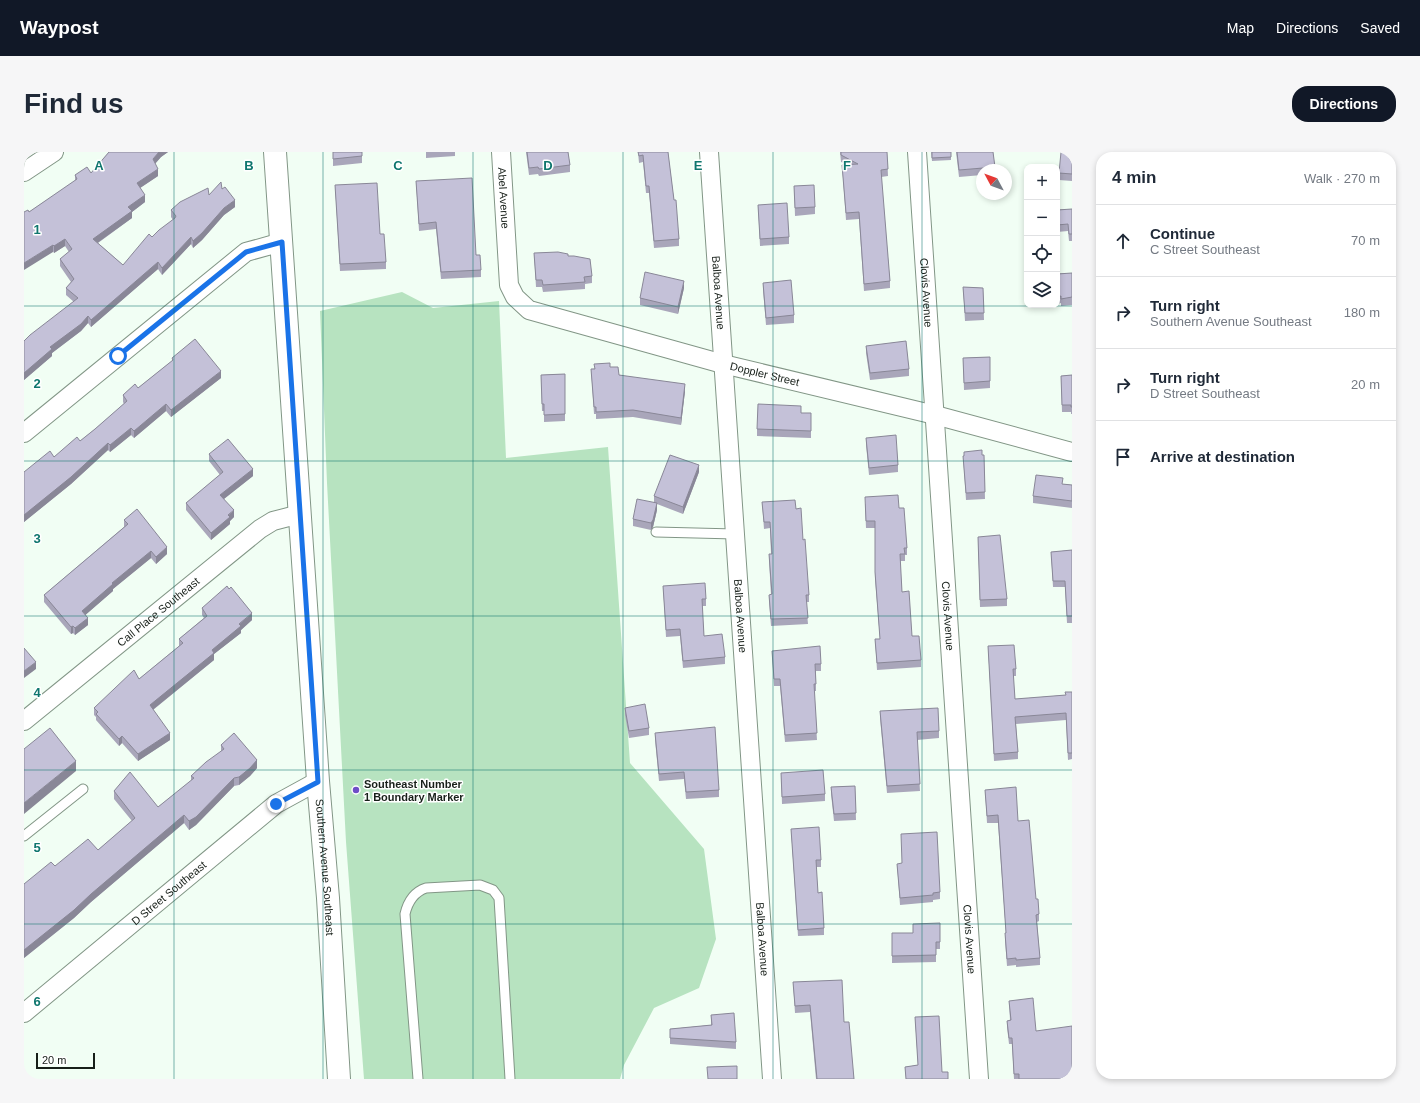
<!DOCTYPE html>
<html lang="en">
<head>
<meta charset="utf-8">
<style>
  :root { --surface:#fff; --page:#f6f6f7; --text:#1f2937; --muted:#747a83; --line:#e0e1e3; --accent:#111827 }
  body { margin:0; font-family:Arial,sans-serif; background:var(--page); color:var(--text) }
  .controls { position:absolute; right:12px; top:12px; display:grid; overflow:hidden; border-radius:8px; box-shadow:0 2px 6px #0003 }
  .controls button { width:36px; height:36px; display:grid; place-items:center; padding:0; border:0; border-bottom:1px solid var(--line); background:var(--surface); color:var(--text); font:20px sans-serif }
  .compass { position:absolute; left:952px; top:12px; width:36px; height:36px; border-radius:50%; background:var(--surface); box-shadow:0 2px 6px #0003; rotate:311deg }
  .scale { position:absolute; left:12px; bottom:10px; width:59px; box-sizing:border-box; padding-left:4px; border:2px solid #171f19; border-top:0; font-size:11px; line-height:14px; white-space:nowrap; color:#171f19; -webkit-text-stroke:3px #fff; paint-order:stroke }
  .stop { position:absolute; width:12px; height:12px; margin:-9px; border:3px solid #1a73e8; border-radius:50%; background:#fff }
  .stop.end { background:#1a73e8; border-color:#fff; box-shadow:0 1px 4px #0008 }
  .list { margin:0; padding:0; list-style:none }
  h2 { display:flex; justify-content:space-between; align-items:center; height:52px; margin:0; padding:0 16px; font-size:17px }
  h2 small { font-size:13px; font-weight:400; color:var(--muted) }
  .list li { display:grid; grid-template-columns:26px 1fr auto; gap:12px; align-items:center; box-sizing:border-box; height:72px; padding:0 16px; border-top:1px solid var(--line) }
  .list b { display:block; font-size:15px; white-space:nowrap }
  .list p { margin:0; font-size:13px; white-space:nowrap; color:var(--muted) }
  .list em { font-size:13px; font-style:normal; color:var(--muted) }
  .icon { flex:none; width:22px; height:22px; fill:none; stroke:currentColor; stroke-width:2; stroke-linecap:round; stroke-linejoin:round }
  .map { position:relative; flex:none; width:1048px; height:927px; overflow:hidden; border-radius:16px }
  header { display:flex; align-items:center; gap:24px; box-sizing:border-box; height:56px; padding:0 20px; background:var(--accent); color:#fff }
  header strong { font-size:19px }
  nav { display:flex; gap:22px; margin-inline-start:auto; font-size:14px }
  .intro { display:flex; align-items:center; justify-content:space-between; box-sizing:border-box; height:96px; padding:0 24px }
  h1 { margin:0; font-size:28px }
  .button { padding:10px 18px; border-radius:16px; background:var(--accent); color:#fff; font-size:14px; font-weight:700 }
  main { display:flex; gap:24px; padding:0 24px }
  aside { flex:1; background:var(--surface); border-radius:16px; box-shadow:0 2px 6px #0003 }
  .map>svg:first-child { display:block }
</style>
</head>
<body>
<header>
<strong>Waypost</strong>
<nav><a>Map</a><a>Directions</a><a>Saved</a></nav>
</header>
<div class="intro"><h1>Find us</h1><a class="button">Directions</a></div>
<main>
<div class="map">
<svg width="1048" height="927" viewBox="0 0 1048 927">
  <rect width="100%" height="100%" fill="#f1fef4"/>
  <path fill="#b7e3c0" d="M378 140 409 156 475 149 482 306 584 295 606 611 680 697 692 787 675 836 630 856 600 913 596 927H340L322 690 303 331 296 159Z"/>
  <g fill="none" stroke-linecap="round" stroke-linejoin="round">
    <g stroke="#829686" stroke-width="11">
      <path id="service" d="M632 380 711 382
        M0 684 59 637
        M394 927 381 762C384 749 390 740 402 736L456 733 469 738 475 746 486 927"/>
    </g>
    <g stroke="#829686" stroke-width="20">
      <g id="minor">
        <path id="s1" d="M477 0 485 133 491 145 505 158 699 212 911 263 1048 300"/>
        <path id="s2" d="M685 0 748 927"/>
        <path id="s3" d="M893 0 955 927"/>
        <path d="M0 20 30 0"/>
        <path d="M0 281 222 100 258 90"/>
        <path id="s4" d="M0 569 236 377 249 369 276 362"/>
        <path id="s5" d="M0 861 252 652 294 629"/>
      </g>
    </g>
    <g stroke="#829686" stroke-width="24">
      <g id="secondary">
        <path id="s6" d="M251 0 294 629 304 746 315 927"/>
      </g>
    </g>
    <use href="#service" stroke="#fff" stroke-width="9"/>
    <use href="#minor" stroke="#fff" stroke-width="18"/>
    <use href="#secondary" stroke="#fff" stroke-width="22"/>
  </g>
  <path fill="#a9a6ba" d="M85 0H144L137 5 131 12 134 24 116 36 121 50 108 60V66L74 91 99 113 128 85 149 68 147 65V58L185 43 198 37 211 55 200 63 178 88 169 96 167 92 138 123 134 117 67 175 64 171 57 179 28 201V204L0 228V189L50 150 42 143V136L47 130 36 114V107L45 100 41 94 30 101 5 60 51 29V23L67 21Z
    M309 0H338V11L309 14Z
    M402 0H431V4L402 6Z
    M502 0H544L546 13V20L515 24 514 22 505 23Z
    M614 0H644L650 48 655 87V94L630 96 625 41H622L619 10 615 11Z
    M816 0H863L864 24 857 25 866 129V136L840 139 835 67 822 68 818 13 822 12 817 10Z
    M907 0 927 5V8L908 9Z
    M932 0H969L971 18H958V23L935 25Z
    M1048 0V29L1035 28V21Z
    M392 29 457 118V125L417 127 412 77 395 79Z
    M311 33 356 82 362 110V117L316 119Z
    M770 34 791 55V62L771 64Z
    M734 53 765 85V92L736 94Z
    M1048 57V89H1045L1044 79 1033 80V58Z
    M510 101 544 104 568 124V131L561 132V137L519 140 518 135H512Z
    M1048 121V153L1037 154V151L1033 152V122Z
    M739 131 770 163V171L742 173 739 138Z
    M939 135 959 136 960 168 941 169Z
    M660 136 654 162 616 153V146Z
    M842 194 885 217V224L846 228 842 201Z
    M966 205V236L940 238 939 206Z
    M148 206 197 226 147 265 142 259 110 286 107 283 86 300 84 298 47 332 0 370V320L30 305 56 289 71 277 100 252 99 250V243L114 236 148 209Z
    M586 215 595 223 661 239 657 273 609 265 572 267V262H570L567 217Z
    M541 222V269L520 270V259H518L517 223Z
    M1048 223V262H1047V260H1038L1037 224Z
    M777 261H787V286L733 284V277Z
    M842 286 874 313V320L845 323 842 293Z
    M185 302 229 324 200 347 210 365 206 369V372L187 388 162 358V351L196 323 185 309Z
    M960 303 961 347 942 348 939 304Z
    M675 320 659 362 633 352V358L629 375 627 378 609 374V367L630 350V344Z
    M1039 332 1048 333V356L1009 351V344Z
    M738 350 772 357 779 388 785 443V450H782L784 472 747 474 745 449V443H747L745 408V402H747L746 376 740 377Z
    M841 352 875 356 883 396V403H881V409H876L878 440 888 484 897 508V515L853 518 851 487H856L851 427V376H842Z
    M100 368 143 402 132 412 127 406 89 437V439L61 463 64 473 51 483 49 481 47 482 20 450V443L100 375Z
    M954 385 983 447V454L956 455Z
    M1048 398V471H1043L1041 435H1029L1027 400Z
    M639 434 682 447V454H678L680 484 701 505V512L659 516 656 484 642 485Z
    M178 456 228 468 217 478V481L190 502V508L129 558 146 588 114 609 98 591 95 594 72 568V565L70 563V556L115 527 155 494V487L180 466 178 463Z
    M964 494 992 517V524H989L991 547 1042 543 1048 540V607L1044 608 1042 568 992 572 994 600V607L970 609Z
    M748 499 797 512V519H792V539H790L793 588 761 590 756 534H750Z
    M601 556 625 576V583L605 586 601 563Z
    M856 559 915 579V586L893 588 896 639 863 641 856 566Z
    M631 581 695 638V645L662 647 660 627 635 629 631 588Z
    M197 593 233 616 226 624 215 633 210 634 172 673 165 678 160 671 67 750 50 766 0 806V732L31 714 74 698 108 669 90 647V639L134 655 167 629V624L197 600Z
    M757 621 801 642V649L758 652Z
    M831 634 832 668 810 669 807 642V635Z
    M961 638 994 669 1015 762V769L1013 770 1016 806V813L992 815V813L983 814 981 788V781H982L974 671H963Z
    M767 677 797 708V715H792L794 741 800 776V783L774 784Z
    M873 712 916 740V747L909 748V750L876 753Z
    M916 771V797H912V810L868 811V781H889Z
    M769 830 820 870 830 927H792L786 860 771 861Z
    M985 849 1012 879 1048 927H990L988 892H985L983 875V869L986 868Z
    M687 863 712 890V897L646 892V877L687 873Z
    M891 865 918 920 924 927H882L881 915 894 913Z"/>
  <path fill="#898797" d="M135 0H144L137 5 129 14V7Z
    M134 17V24L113 38V31Z
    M121 43V50L108 60V66L69 94V87L104 55Z
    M211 48V55L200 63 178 88 169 96V89L200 56Z
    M167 85V92L138 123V116Z
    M41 87V94L30 101V94Z
    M29 93V100L0 118V111Z
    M134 110V117L67 175V168Z
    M660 129V136L654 162V155Z
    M64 164V171L57 179 28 201V204L0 228V221L26 195Z
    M197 219V226L147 265V258Z
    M661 232V239L657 273V266Z
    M142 252V259L110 286V279Z
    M107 276V283L86 300V293Z
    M84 291V298L47 332 0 370V363Z
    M675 313V320L659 362V355Z
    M229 317V324L196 350V343Z
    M633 351V358L629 375 627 378V371Z
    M210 358V365L206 369V372L187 388V381Z
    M143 395V402L132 412V405Z
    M127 399V406L89 437V439L58 466V459L88 431Z
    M228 461V468L217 478V481L190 502V508L126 560V553Z
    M64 466V473L51 483V476Z
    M49 474V481L47 482V475Z
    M12 510V517L0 526V519Z
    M146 581V588L114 609V602Z
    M98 584V591L95 594V587Z
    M233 608V616L226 624 215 633V625Z
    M52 609V619L0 662V651Z
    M210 626V634L172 673 165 678V669Z
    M160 663V671L67 750 50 766 0 806V798Z"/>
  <path fill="#c4c1d8" stroke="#898797" d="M85 0H135L129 7 134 17 113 31 121 43 104 55 108 59 69 87 99 113 125 82 128 85 135 78 151 66 152 64 147 58 156 50 184 36 185 43 197 30 198 37 201 35 211 48 200 56 178 81 169 89 167 85 138 116 134 110 67 168 64 164 57 172 26 195 28 197 0 221V189L6 183 54 146 42 136 50 127 36 107 48 97 41 87 30 94 29 93 0 111V60L4 58 5 60 53 27 51 23 63 15 67 21Z
    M309 0H338V4L309 7Z
    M503 0H544L546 13 515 17 514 15 505 16Z
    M614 0H644L650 48H652L655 87 630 89 625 34H622L619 3 615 4Z
    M817 0H863L864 17 857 18 866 129 840 132 835 60 822 61 818 13 834 12 817 3Z
    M908 0H927V5L908 6Z
    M933 0H969L971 15 935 18Z
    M1037 0H1048V22L1035 21Z
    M448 26 452 103H456L457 118 417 120 412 70 395 72 392 29Z
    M353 31 356 82H360L362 110 316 112 311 33Z
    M790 33 791 55 771 56 770 34Z
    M763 51 765 85 736 87 734 53Z
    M1048 57V82H1045L1044 72 1033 73V58Z
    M534 100 544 102V104H550L566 107 568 124 560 125 561 130 519 133 518 128H512L510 101Z
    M621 120 660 129 654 155 616 146Z
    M1048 121V145L1037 147V144L1033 145V122Z
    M767 128 770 163 742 166 739 131Z
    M939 135 959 136 960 161H941Z
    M171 187 197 219 147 258 142 252 110 279 107 276 86 293 84 291 47 325 0 363V320L26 299 30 305 53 285 56 289 71 277 103 249 99 243 111 232 114 236 149 208 148 206Z
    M882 189 885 217 846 221 842 194Z
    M966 205V229L940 231 939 206Z
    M586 211V215H594L595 223 661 232 657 266 609 258 572 260V255H570L567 217H571L570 212Z
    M541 222V262L520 263V252H518L517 223Z
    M1048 223V255H1047V253H1038L1037 224Z
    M734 252 777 254V261H787V279L733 277Z
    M872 283 874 313 845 316 842 286Z
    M204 287 229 317 196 343 210 358 204 363 206 365 187 381 162 351 199 320 185 302Z
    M958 298V303H960L961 340 942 341 939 304H940V300Z
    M646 303 675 313 659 355 630 344Z
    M1012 323 1039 326 1038 332 1048 333V349L1009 344Z
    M874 343 875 356H880L883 396H880L881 402H876L878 440 885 439 888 484H895L897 508 853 511 851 487H856L851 420V369H842L841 345Z
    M613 347 633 351 629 368 627 371 609 367Z
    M771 348 772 357 777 356 779 388 781 387 785 443H782L784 466 747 467 745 443 748 442 745 402H748L746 370H740L738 350Z
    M113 357 143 395 132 405 127 399 88 431 89 432 58 459 64 466 51 476 49 474 47 475 20 443 104 372 100 368Z
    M976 383 983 447 956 448 954 385Z
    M1048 398V464H1043L1041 429H1029L1027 400Z
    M681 431 682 447H678L680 484 698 482 701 505 659 509 656 477 642 478 639 434Z
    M203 434 205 437 207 435 228 461 215 472 217 474 188 498 190 501 126 553 146 581 114 602 98 584 95 587 72 562 74 560 70 556 110 518 115 527 159 491 155 487 183 464 178 456Z
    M990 493 992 517H989L991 547 1042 543 1041 540H1048V601H1044L1042 561 991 565 994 600 970 602 964 494Z
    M796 494 797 512H791L792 532H790L793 581 761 583 756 527H750L748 499Z
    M0 496 12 510 0 519Z
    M621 552 625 576 605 579 601 556Z
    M914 556 915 579 893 580 896 632 863 634 856 559Z
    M691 575 695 638 662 640 660 620 635 622 631 581Z
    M26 576 52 609 0 651V597Z
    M210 581 233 608 226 616 215 625 210 626 172 665 165 669 160 663 67 742 50 758 0 798V732L27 710 31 714 64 687 74 698 111 666 90 639 106 620 134 655 170 626 167 624 182 610 200 597 197 593Z
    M799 618 801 642 758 645 757 621Z
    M831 634 832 661 810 662 807 635Z
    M992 635 994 669 1005 668 1012 747H1014L1015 762 1012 763 1016 806 992 808V806L983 807 981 781H982L974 663 963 664 961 638Z
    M795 675 797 708H792L794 741 798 740 800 776 774 778 767 677Z
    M913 680 916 740 909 741V743L876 746 873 712 878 711 877 682Z
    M916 771V790H912V803L868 804V781H889V772Z
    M818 828 820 870H825L830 927H793L786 853 771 854 769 830Z
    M1009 846 1012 879 1048 874V927H995V922H990L988 886H985L983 869 987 868 985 849Z
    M710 861 712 890 646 886V877L688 873 687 863Z
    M915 864 918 920H924V927H882L881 915 894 913 891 865Z
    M713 914V927H684L683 915Z"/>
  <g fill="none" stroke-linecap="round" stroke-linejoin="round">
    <path stroke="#1a73e8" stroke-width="5" d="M94 204 222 100 258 90 294 630 252 652"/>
  </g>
  <path fill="none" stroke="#0f766e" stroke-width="1" stroke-opacity="0.55" d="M150 0V927M299 0V927M449 0V927M599 0V927M749 0V927M898 0V927M0 154H1048M0 309H1048M0 464H1048M0 618H1048M0 772H1048"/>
  <circle fill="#6e4dc7" stroke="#fff" stroke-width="1.5" cx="332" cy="638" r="4"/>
  <g text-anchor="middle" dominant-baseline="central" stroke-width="3" stroke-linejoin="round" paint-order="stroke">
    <g font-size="11" fill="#171f19" stroke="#fff">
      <text stroke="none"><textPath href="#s1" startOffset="46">Abel Avenue</textPath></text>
      <text stroke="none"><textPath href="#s2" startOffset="141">Balboa Avenue</textPath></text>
      <text stroke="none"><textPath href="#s3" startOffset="141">Clovis Avenue</textPath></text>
      <text stroke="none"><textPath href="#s1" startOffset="410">Doppler Street</textPath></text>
      <text stroke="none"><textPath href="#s4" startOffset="173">Call Place Southeast</textPath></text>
      <text stroke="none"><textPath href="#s2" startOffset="465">Balboa Avenue</textPath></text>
      <text stroke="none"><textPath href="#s3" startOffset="465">Clovis Avenue</textPath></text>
      <text stroke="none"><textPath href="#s6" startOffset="717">Southern Avenue Southeast</textPath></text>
      <text stroke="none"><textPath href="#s5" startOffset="188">D Street Southeast</textPath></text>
      <text stroke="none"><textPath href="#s2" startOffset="789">Balboa Avenue</textPath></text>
      <text stroke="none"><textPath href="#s3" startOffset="789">Clovis Avenue</textPath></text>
    </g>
    <g font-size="11" font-weight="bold" fill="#171f19" stroke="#fff" text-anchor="start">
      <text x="340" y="632">Southeast Number<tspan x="340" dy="13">1 Boundary Marker</tspan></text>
    </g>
  </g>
  <g font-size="13" text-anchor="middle" font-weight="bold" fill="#0f766e" stroke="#fff" stroke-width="3" stroke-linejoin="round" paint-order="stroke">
    <text x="75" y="18">A</text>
    <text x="225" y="18">B</text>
    <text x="374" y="18">C</text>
    <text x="524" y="18">D</text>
    <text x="674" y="18">E</text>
    <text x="823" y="18">F</text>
    <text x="13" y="82">1</text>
    <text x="13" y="236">2</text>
    <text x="13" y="391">3</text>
    <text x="13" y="545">4</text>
    <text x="13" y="700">5</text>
    <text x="13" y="854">6</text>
  </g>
</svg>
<div class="controls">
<button>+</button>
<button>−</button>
<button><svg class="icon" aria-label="locate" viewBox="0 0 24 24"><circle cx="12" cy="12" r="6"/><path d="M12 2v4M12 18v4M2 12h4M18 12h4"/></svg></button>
<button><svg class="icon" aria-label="layers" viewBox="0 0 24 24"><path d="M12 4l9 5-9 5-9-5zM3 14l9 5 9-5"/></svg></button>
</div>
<svg class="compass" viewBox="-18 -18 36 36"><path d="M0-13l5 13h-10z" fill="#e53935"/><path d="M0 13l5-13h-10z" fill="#747a83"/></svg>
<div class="scale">20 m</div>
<div class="stop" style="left:94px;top:204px"></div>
<div class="stop end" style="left:252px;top:652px"></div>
</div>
<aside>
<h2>4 min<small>Walk · 270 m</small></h2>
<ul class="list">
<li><svg class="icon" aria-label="ahead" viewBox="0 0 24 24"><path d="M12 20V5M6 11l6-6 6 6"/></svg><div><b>Continue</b><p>C Street Southeast</p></div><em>70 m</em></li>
<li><svg class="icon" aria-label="right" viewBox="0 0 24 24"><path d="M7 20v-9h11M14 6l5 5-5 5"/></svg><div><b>Turn right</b><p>Southern Avenue Southeast</p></div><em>180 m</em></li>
<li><svg class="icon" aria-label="right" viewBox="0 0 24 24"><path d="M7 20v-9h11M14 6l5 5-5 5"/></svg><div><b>Turn right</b><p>D Street Southeast</p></div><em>20 m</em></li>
<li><svg class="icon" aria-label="arrive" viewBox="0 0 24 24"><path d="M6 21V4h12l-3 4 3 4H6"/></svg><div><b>Arrive at destination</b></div></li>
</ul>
</aside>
</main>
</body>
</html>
